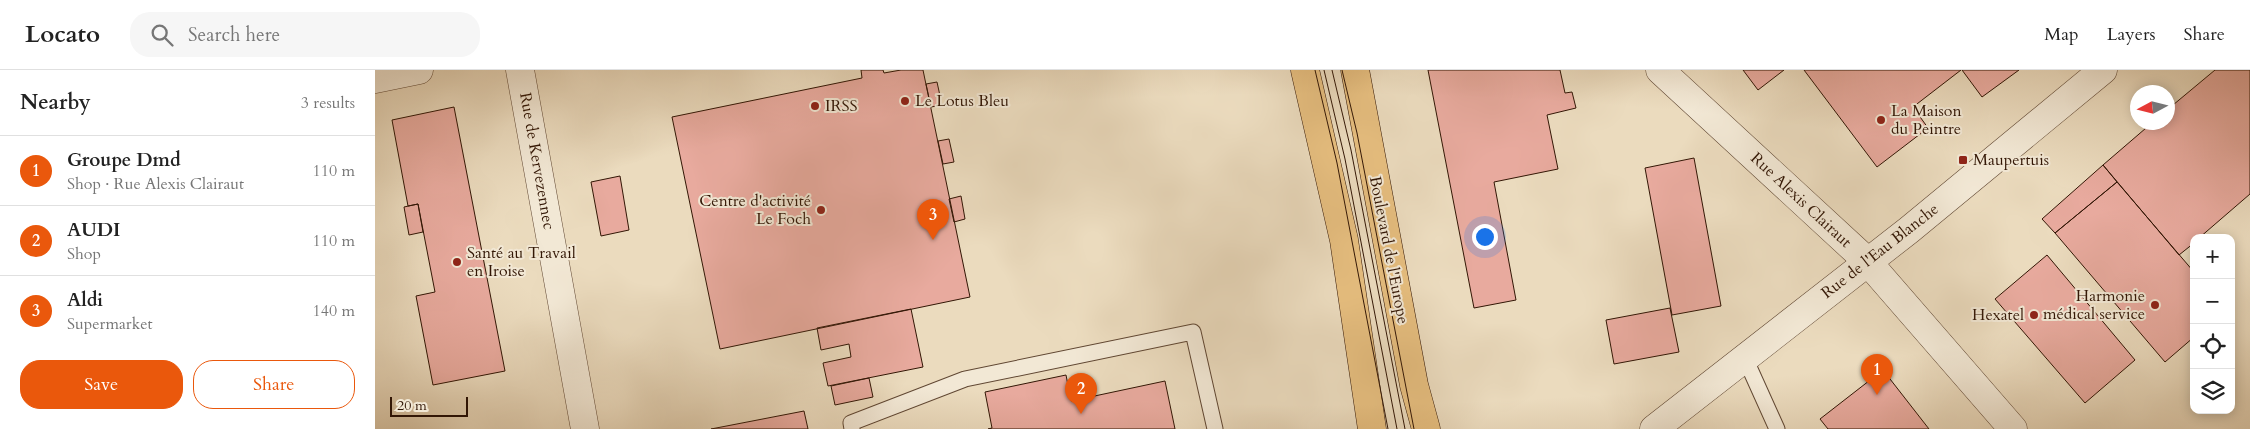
<!DOCTYPE html>
<html lang="en">
<head>
<meta charset="utf-8">
<style>
  :root { --surface:#fff; --page:#f6f6f6; --text:#222; --muted:#767676; --line:#e0e0e0; --accent:#ea580c }
  body { margin:0; font-family:Cardo,serif; background:var(--page); color:var(--text) }
  .controls { position:absolute; right:15px; bottom:15px; display:grid; overflow:hidden; border-radius:10px; box-shadow:0 2px 12px #0003 }
  .controls button { width:45px; height:45px; display:grid; place-items:center; padding:0; border:0; border-bottom:1px solid var(--line); background:var(--surface); color:var(--text); font:25px sans-serif }
  .compass { position:absolute; left:1755px; top:15px; width:45px; height:45px; border-radius:50%; background:var(--surface); box-shadow:0 2px 12px #0003; rotate:263deg }
  .scale { position:absolute; left:15px; bottom:12px; width:78px; box-sizing:border-box; padding-left:5px; border:2px solid #321605; border-top:0; font-size:14px; line-height:18px; white-space:nowrap; color:#321605; -webkit-text-stroke:4px #f2e8d5; paint-order:stroke }
  .you { position:absolute; left:1109px; top:166px; width:18px; height:18px; margin:-12px; border:4px solid #fff; border-radius:50%; background:#1a73e8; box-shadow:0 0 0 8px #1a73e833 }
  .badge { display:grid; place-items:center; width:32px; height:32px; border-radius:50%; background:var(--accent); color:#fff; font-size:16px; font-weight:700 }
  .pin { position:absolute; translate:-50% -41px; filter:drop-shadow(0 1px 2px #0008) }
  .pin::after { content:''; position:absolute; top:26px; width:18px; height:15px; background:inherit; clip-path:polygon(0 0,100% 0,50% 100%) }
  .list { margin:0; padding:0; list-style:none }
  h2 { display:flex; justify-content:space-between; align-items:center; height:65px; margin:0; padding:0 20px; font-size:21px }
  h2 small { font-size:16px; font-weight:400; color:var(--muted) }
  .list li { display:grid; grid-template-columns:32px 1fr auto; gap:15px; align-items:center; box-sizing:border-box; height:70px; padding:0 20px; border-top:1px solid var(--line) }
  .list b { display:block; font-size:19px; white-space:nowrap }
  .list p { margin:0; font-size:16px; white-space:nowrap; color:var(--muted) }
  .list em { font-size:16px; font-style:normal; color:var(--muted) }
  .actions { display:flex; gap:10px; padding:15px 20px }
  .actions a { flex:1; padding:11px 0; border:1px solid var(--accent); border-radius:20px; text-align:center; font-size:18px; color:var(--accent) }
  .actions .main { background:var(--accent); color:#fff }
  .icon { flex:none; width:28px; height:28px; fill:none; stroke:currentColor; stroke-width:2; stroke-linecap:round; stroke-linejoin:round }
  .map { position:relative; flex:none; width:1875px; height:359px; overflow:hidden }
  header { display:flex; align-items:center; gap:30px; box-sizing:border-box; height:70px; padding:0 25px; background:var(--surface); border-bottom:1px solid var(--line) }
  header strong { font-size:24px }
  nav { display:flex; gap:28px; margin-inline-start:auto; font-size:18px }
  .search { width:350px; height:45px; background:var(--page); display:flex; align-items:center; gap:12px; box-sizing:border-box; padding:0 18px; border-radius:20px; color:var(--muted); font-size:19px }
  main { display:flex }
  aside { flex:1; background:var(--surface) }
  .map>svg:first-child { display:block }
</style>
</head>
<body>
<header>
<strong>Locato</strong>
<div class="search"><svg class="icon" aria-label="search" viewBox="0 0 24 24"><circle cx="10" cy="10" r="6"/><path d="M15 15l6 6"/></svg>Search here</div>
<nav><a>Map</a><a>Layers</a><a>Share</a></nav>
</header>
<main>
<aside>
<h2>Nearby<small>3 results</small></h2>
<ul class="list">
<li><span class="badge">1</span><div><b>Groupe Dmd</b><p>Shop · Rue Alexis Clairaut</p></div><em>110 m</em></li>
<li><span class="badge">2</span><div><b>AUDI</b><p>Shop</p></div><em>110 m</em></li>
<li><span class="badge">3</span><div><b>Aldi</b><p>Supermarket</p></div><em>140 m</em></li>
</ul>
<div class="actions"><a class="main">Save</a><a>Share</a></div>
</aside>
<div class="map">
<svg width="1875" height="359" viewBox="0 0 1875 359">
  <rect width="100%" height="100%" fill="#ebdbbe"/>
  <filter id="stains"><feTurbulence type="fractalNoise" baseFrequency=".004" numOctaves="4"/><feColorMatrix values="0 0 0 0 .2 0 0 0 0 .09 0 0 0 0 .02 0 0 0 .5 -.17"/></filter>
  <radialGradient id="worn" r=".72"><stop offset=".6" stop-color="#630" stop-opacity="0"/><stop offset="1" stop-color="#630" stop-opacity=".3"/></radialGradient>
  <path fill="#e8aa9e" stroke="#321605" d="M486 0H508L509 3 526 0H548L595 227 345 279 297 47 487 8Z
    M1053 0H1185L1190 23 1197 22 1201 38 1172 45 1183 99 1119 112 1141 230 1099 238Z
    M1368 0H1409L1383 20Z
    M1429 0H1586L1538 37 1553 58 1502 97Z
    M1587 0H1644L1607 27Z
    M1840 0H1875V124L1824 168H1819V173L1804 185 1728 95 1778 52H1792V40Z
    M562 12 567 35 556 37 551 14Z
    M79 37 130 301 58 315 41 226 60 222 43 134 33 136 17 50Z
    M574 69 579 92 568 94 563 71Z
    M1319 88 1346 236 1297 245 1270 98Z
    M1728 95 1742 112 1680 163 1667 149Z
    M245 106 254 160 226 166 216 112Z
    M1742 112 1819 202V267L1790 292 1680 163Z
    M586 126 590 149 579 152 574 129Z
    M43 134 48 162 34 165 29 137Z
    M1672 185 1760 290 1710 333 1620 229Z
    M1295 238 1304 282 1239 294 1231 250Z
    M536 239 548 297 453 316 448 293 476 287 474 274 446 280 442 258Z
    M1508 300 1554 359H1453L1445 349Z
    M691 305 696 331 790 311 800 359H613L617 358 610 322Z
    M494 308 498 327 460 335 456 316Z
    M429 341 433 359H336Z"/>
  <g fill="none" stroke-linecap="round" stroke-linejoin="round">
    <g stroke="#604733" stroke-width="17">
      <path id="service" d="M1370 288 1402 359
        M477 359 476 353 590 309 818 262 840 359"/>
    </g>
    <g stroke="#604733" stroke-width="29">
      <path id="minor" d="M145 0 210 359
        M1285 0 1492 191 1638 359
        M0 9 44 0"/>
    </g>
    <g stroke="#604733" stroke-width="29">
      <path id="tertiary" d="M1279 359 1534 160 1728 0"/>
    </g>
    <g stroke="#321605" stroke-width="29">
      <path id="primary" d="M930 0 969 170 997 359
        M980 0 1039 315 1051 359"/>
    </g>
    <use href="#service" stroke="#f2e8d5" stroke-width="15"/>
    <use href="#minor" stroke="#f2e8d5" stroke-width="28"/>
    <use href="#tertiary" stroke="#f2e8d5" stroke-width="28"/>
    <use href="#primary" stroke="#e6be7f" stroke-width="28"/>
    <path stroke="#321605" stroke-width="1" d="M940 0 962 93 1013 359
      M949 0 970 89 1022 359
      M957 0 976 80 1030 359
      M967 0 982 63 1039 359"/>
  </g>
  <g fill="#8f2418" stroke="#f2e8d5" stroke-width="2">
    <circle cx="530" cy="31" r="5"/>
    <circle cx="440" cy="36" r="5"/>
    <circle cx="1506" cy="50" r="5"/>
    <rect x="1583" y="85" width="10" height="10" rx="2.5"/>
    <circle cx="446" cy="140" r="5"/>
    <circle cx="82" cy="192" r="5"/>
    <circle cx="1780" cy="235" r="5"/>
    <circle cx="1659" cy="245" r="5"/>
  </g>
  <g text-anchor="middle" dominant-baseline="central" stroke-width="4" stroke-linejoin="round" paint-order="stroke">
    <g font-size="16" fill="#321605" stroke="#f2e8d5" text-anchor="start">
      <text x="540" y="31">Le Lotus Bleu</text>
      <text x="450" y="36">IRSS</text>
      <text x="1516" y="41">La Maison<tspan x="1516" dy="18">du Peintre</tspan></text>
      <text x="1598" y="90">Maupertuis</text>
      <text x="436" y="131" text-anchor="end">Centre d'activité<tspan x="436" dy="18">Le Foch</tspan></text>
      <text x="92" y="183">Santé au Travail<tspan x="92" dy="18">en Iroise</tspan></text>
      <text x="1770" y="226" text-anchor="end">Harmonie<tspan x="1770" dy="18">médical service</tspan></text>
      <text x="1649" y="245" text-anchor="end">Hexatel</text>
    </g>
    <g font-size="16" fill="#321605" stroke="#f2e8d5">
      <text transform="translate(162 91) rotate(80)">Rue de Kervezennec</text>
      <text transform="translate(1426 130) rotate(43)">Rue Alexis Clairaut</text>
      <text transform="translate(1014 180) rotate(79)">Boulevard de l'Europe</text>
      <text transform="translate(1505 181) rotate(-38)">Rue de l'Eau Blanche</text>
    </g>
  </g>
  <rect width="100%" height="100%" filter="url(#stains)"/>
  <rect width="100%" height="100%" fill="url(#worn)"/>
</svg>
<div class="controls">
<button>+</button>
<button>−</button>
<button><svg class="icon" aria-label="locate" viewBox="0 0 24 24"><circle cx="12" cy="12" r="6"/><path d="M12 2v4M12 18v4M2 12h4M18 12h4"/></svg></button>
<button><svg class="icon" aria-label="layers" viewBox="0 0 24 24"><path d="M12 4l9 5-9 5-9-5zM3 14l9 5 9-5"/></svg></button>
</div>
<svg class="compass" viewBox="-18 -18 36 36"><path d="M0-13l5 13h-10z" fill="#e53935"/><path d="M0 13l5-13h-10z" fill="#767676"/></svg>
<div class="scale">20 m</div>
<div class="you"></div>
<div class="pin badge" style="left:1502px;top:325px">1</div>
<div class="pin badge" style="left:706px;top:344px">2</div>
<div class="pin badge" style="left:558px;top:170px">3</div>
</div>
</main>
</body>
</html>
